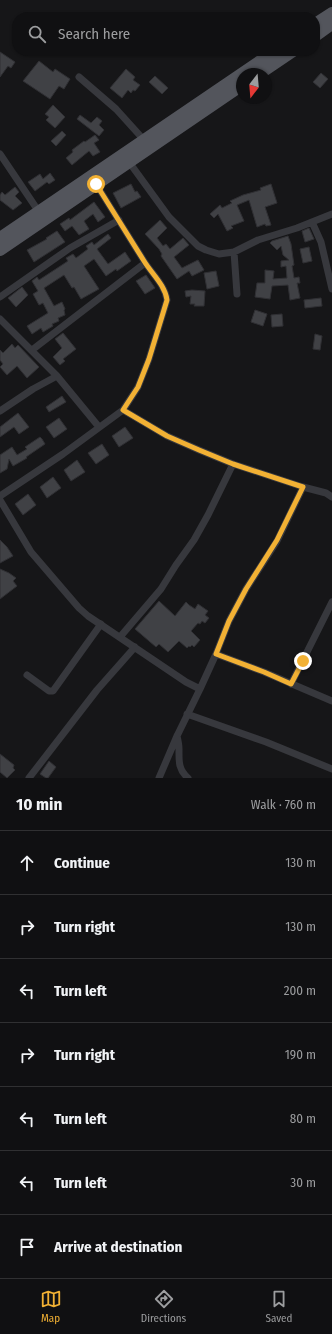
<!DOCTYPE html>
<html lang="en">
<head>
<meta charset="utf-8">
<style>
  :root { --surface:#101012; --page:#1e1e20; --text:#f1f3f6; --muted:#9c9d9f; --line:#303032; --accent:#f2b134 }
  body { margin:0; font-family:"Fira Sans Condensed",sans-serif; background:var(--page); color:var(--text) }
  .compass { position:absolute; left:236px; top:68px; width:36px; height:36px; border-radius:50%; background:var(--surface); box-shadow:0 1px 3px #0004; rotate:196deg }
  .stop { position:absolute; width:12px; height:12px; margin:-9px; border:3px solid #f2b134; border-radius:50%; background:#fff }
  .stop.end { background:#f2b134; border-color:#fff; box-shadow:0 1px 4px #0008 }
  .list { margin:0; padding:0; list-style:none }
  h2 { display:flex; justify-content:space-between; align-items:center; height:52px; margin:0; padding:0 16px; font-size:17px }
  h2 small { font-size:13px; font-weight:400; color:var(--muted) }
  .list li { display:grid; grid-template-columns:26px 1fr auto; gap:12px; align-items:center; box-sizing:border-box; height:64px; padding:0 16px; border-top:1px solid var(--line) }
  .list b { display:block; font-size:15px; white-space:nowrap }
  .list em { font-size:13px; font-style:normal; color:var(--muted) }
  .icon { flex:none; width:22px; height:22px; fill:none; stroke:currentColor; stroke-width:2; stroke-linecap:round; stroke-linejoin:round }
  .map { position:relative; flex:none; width:332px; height:778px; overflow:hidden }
  .search { position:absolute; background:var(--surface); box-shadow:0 1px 3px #0004; left:12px; right:12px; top:12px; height:44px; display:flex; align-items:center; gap:10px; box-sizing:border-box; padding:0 14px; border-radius:16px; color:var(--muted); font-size:15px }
  .sheet { height:500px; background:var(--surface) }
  nav { display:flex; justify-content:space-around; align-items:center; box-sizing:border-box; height:56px; border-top:1px solid var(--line); background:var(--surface); font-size:11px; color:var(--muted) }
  nav a { display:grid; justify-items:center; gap:2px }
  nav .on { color:var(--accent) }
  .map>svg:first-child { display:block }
</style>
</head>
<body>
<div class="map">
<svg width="332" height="778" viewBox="0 0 332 778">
  <rect width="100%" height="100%" fill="#161618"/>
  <path fill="#404145" stroke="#303034" d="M0 52 15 62 11 68 8 66 0 77Z
    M39 61 53 72 55 69 70 79 64 89 59 86 50 99 23 81Z
    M126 69 135 77 133 80 140 85 135 91 133 90 131 93 128 90 122 98 110 88Z
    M321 73 328 79 320 88 313 82Z
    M155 76 168 88 162 94 149 82Z
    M53 105 65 117 55 128 46 120 49 117 45 114Z
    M80 115 91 123 97 117 102 121 99 125 104 130 99 136 77 119Z
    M62 131 66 135 56 146 51 141Z
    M95 135 99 140 94 143 100 152 93 156 89 151 72 165 66 158 73 152 72 150 84 141 85 142Z
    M50 173 55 180 49 184 47 182 35 191 28 182 40 174 43 179Z
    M131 184 135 192 137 191 141 197 121 208 113 193Z
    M271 184 277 203 265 207 271 225 266 226 265 224 257 227 249 200 237 205 244 221 231 226 233 228 227 231 218 214 214 218 210 214 220 205 222 208 232 203 230 201 243 195 261 190 260 188Z
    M15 187 19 192 15 196 22 203 13 210 0 200V195L2 192 5 195Z
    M94 202 105 217 98 222 93 214 84 221 89 229 79 235 72 226 65 231 60 224 69 218 70 220Z
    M160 220 167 228 157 238 163 246 166 244 170 249 183 238 189 245 174 257 182 268 198 260 204 270 192 276 189 271 177 279 161 256 162 254 159 249 145 234Z
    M309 228 314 239 305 242 302 231Z
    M57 231 65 242 34 262 27 250 47 239 46 238Z
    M108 234 111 238 97 249 108 264 125 252 131 261 117 271 116 269 106 276 94 259 84 266 99 289 81 299 74 287 72 288 64 275 44 288 54 306 62 302 65 309 64 310 65 315 58 318 59 321 52 324 53 326 43 332 41 328 32 334 27 326 48 313 43 303 39 305 33 294 38 291 32 281 37 277 39 280 62 265 68 261 66 258 73 254 76 258 88 249 86 246 92 242 94 245Z
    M288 236 291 244 294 265 292 266 294 278 299 277 300 283H297L300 298 290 300 288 285 272 286 270 299 255 297 257 283H265V270L274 271 273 279 287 278 286 266 281 267V261L289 260 283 255 281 246 277 250 270 243 272 241Z
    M309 247 312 261 303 263 300 249Z
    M216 271 219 286 207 289 204 273Z
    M146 275 155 288 145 294 136 281Z
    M22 287 28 295 16 307 8 298Z
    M192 290 205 291 204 306H194L195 304H190L191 296 186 297 185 291Z
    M321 298 322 306 305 308 304 300Z
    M255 310 267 314 263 326 251 322Z
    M282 314 283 326 272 327 271 315Z
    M63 333 76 349 63 359 65 361 60 365 53 357 62 348 55 339Z
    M315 334 322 336 320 350 313 349Z
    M12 344 15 348 18 345 39 367 27 378 17 366 7 375 0 367 3 364 0 360V350L3 353Z
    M62 396 66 402 49 412 46 407Z
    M18 413 29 427 19 434 14 427 0 437V427Z
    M59 418 67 429 54 438 46 427Z
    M125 427 133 438 119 447 112 436Z
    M40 437 42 439 45 444 26 457 27 458 13 466 9 459 7 469 0 473V455L12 447 17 455 27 449 25 447Z
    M102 444 109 455 96 464 88 453Z
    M77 460 85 472 71 481 64 470Z
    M53 477 61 488 47 498 40 487Z
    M28 494 36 505 23 515 15 504Z
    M0 540 7 547 13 556 0 563Z
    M0 569 9 573 16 578 13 581 17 586 0 599Z
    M159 601 175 616 186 602 189 605 195 609 198 604 208 611 205 615 209 618 205 623 202 621 200 624 198 623 191 631 200 640 194 647 192 645 190 647 189 646 187 648 179 641 168 652 159 644 156 647 135 629Z
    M0 754 14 765 13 768 15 770 7 778 0 772Z
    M49 761 56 767 48 778H46L40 774Z"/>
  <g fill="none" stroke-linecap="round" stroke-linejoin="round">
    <path stroke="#37383d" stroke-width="7" d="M79 77 116 109 144 140
      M0 154 39 212
      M129 162 169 217 198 246 206 250 219 254 234 252 258 240 297 228 332 214
      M312 222 321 242 332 289
      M234 252 237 294
      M0 297 70 248 119 220
      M0 319 57 376 99 427
      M32 350 145 263
      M123 410 167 436 199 450 233 464 303 487 326 493 332 497
      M0 411 33 389 57 376
      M0 496 63 454 123 410 138 387 149 359 167 300C165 285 152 274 144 261 128 235 112 210 96 184
      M0 500 31 552 79 608 88 616 186 682 200 689 216 654 264 672 332 701
      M120 637 161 589 176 565 194 540 208 515 233 464
      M216 654 229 621 246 589 277 541 303 487
      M27 675 49 691H53L101 624
      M291 684 332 602
      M187 714 266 742 332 769
      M177 736C178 740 179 745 179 749 179 761 178 769 188 778
      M29 778 97 690 135 647
      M159 778 177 736 200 689"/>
    <path stroke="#53555c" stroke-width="12" d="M315 24 332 13
      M315 36 332 24
      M259 74 293 51
      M0 238 275 51
      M0 250 242 85"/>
  </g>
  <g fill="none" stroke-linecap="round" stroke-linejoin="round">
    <path stroke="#f2b134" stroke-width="5" d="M96 184C112 210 128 235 144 261 152 274 165 285 167 300L149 359 138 387 123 410 167 436 199 450 233 464 303 487 277 540 246 589 229 621 216 654 264 672 291 684 303 661"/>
  </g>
</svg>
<svg class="compass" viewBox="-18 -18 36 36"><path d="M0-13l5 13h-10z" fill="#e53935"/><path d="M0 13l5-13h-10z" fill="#9c9d9f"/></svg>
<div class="stop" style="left:96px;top:184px"></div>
<div class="stop end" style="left:303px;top:661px"></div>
<div class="search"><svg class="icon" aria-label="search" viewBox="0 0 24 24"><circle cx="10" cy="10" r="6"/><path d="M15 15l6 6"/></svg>Search here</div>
</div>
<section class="sheet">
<h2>10 min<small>Walk · 760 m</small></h2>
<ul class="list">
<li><svg class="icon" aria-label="ahead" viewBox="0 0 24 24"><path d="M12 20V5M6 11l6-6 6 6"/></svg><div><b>Continue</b></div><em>130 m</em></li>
<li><svg class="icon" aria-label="right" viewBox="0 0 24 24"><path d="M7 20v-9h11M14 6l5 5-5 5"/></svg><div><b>Turn right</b></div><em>130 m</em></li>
<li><svg class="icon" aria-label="left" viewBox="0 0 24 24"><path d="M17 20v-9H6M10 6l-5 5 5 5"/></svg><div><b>Turn left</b></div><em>200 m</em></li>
<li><svg class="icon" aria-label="right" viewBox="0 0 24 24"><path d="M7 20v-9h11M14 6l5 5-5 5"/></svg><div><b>Turn right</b></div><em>190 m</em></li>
<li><svg class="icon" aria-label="left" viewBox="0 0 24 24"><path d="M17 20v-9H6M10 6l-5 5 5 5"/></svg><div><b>Turn left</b></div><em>80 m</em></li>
<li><svg class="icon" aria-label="left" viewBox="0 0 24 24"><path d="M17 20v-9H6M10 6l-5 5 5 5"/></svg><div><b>Turn left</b></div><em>30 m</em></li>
<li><svg class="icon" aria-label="arrive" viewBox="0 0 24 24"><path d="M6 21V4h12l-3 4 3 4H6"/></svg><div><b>Arrive at destination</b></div></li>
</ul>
</section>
<nav>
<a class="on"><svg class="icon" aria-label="map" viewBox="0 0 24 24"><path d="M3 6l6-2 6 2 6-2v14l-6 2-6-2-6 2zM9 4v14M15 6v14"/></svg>Map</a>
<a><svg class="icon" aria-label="directions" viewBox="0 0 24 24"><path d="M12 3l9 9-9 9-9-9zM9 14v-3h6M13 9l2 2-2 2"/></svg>Directions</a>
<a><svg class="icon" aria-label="saved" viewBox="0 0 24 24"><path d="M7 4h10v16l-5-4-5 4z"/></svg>Saved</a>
</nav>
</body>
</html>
